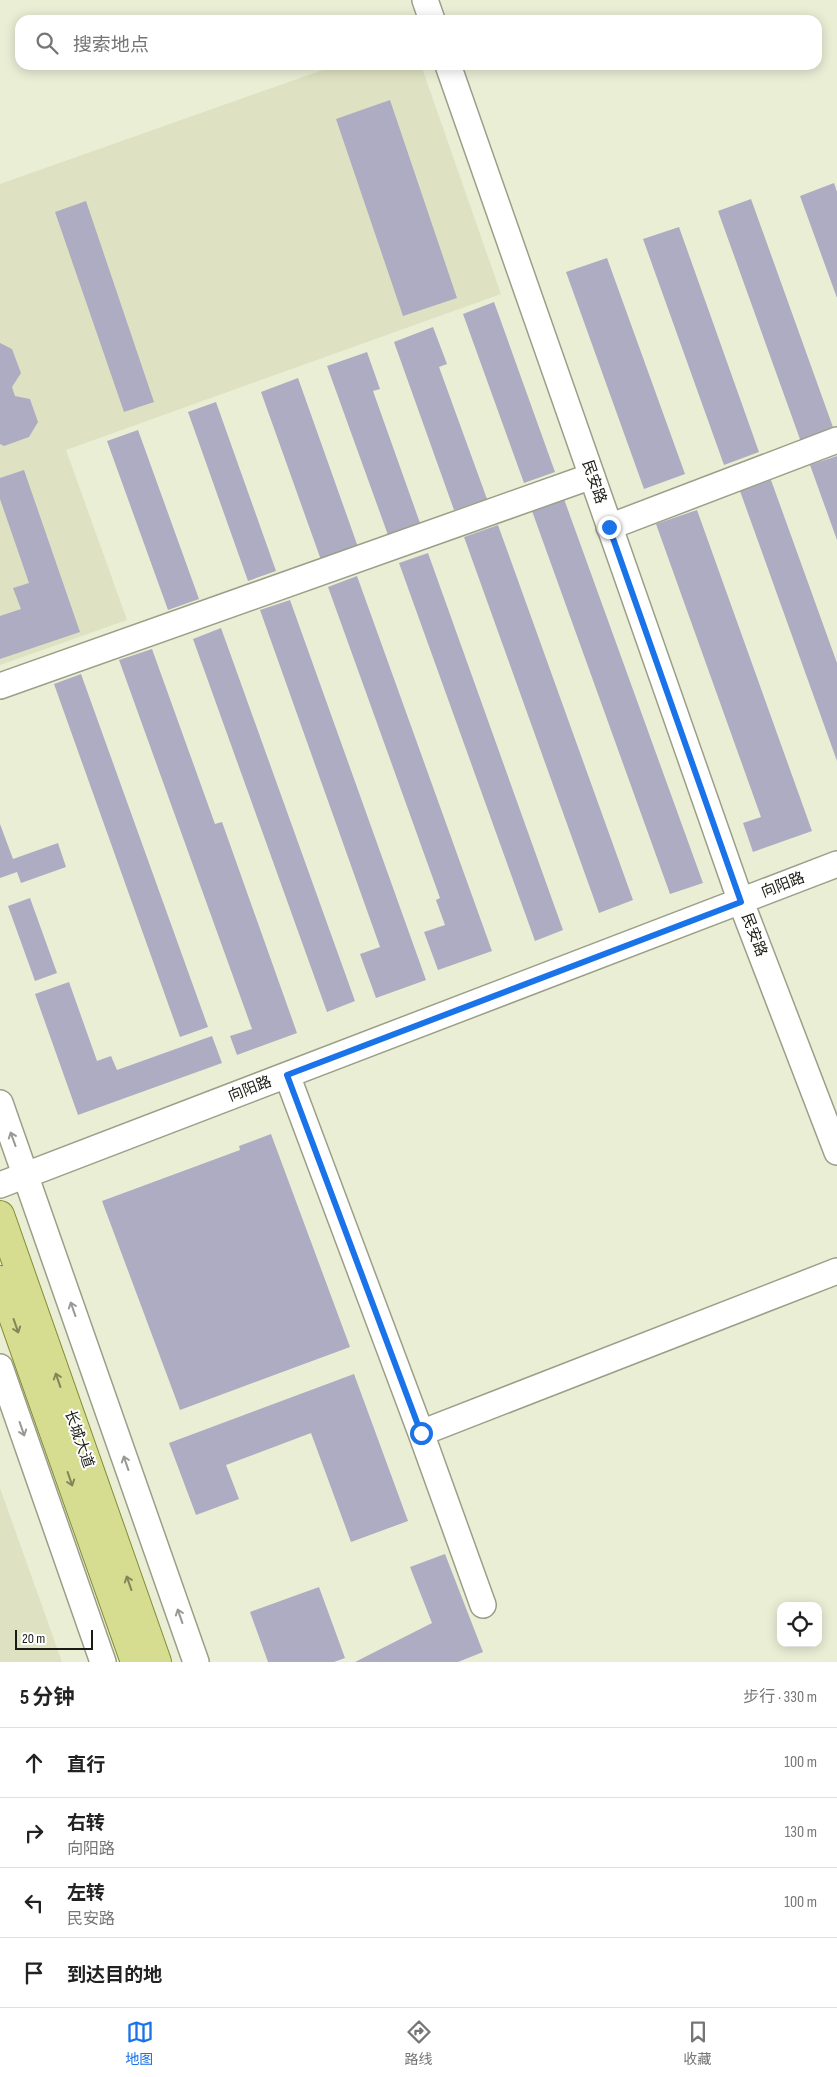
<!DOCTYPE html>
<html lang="zh">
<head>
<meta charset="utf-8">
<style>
  :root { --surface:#fff; --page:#f6f6f6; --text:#222; --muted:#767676; --line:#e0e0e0; --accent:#1a73e8 }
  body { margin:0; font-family:"Sofia Sans Condensed","Noto Sans SC",sans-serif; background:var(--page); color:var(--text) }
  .controls { position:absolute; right:15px; bottom:15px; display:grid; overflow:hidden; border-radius:10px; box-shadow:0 2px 12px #0003 }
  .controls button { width:45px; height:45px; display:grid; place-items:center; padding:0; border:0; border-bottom:1px solid var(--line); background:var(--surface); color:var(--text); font:25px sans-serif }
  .scale { position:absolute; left:15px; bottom:12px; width:78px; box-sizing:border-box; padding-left:5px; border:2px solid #1b1c13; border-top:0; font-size:14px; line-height:18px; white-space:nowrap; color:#1b1c13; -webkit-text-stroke:4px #fff; paint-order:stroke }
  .stop { position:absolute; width:15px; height:15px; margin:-11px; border:4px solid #1a73e8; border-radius:50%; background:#fff }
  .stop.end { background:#1a73e8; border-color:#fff; box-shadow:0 1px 5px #0008 }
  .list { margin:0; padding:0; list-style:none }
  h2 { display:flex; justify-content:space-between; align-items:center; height:65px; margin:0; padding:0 20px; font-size:21px }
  h2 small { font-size:16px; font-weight:400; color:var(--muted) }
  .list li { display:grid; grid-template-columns:32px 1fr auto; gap:15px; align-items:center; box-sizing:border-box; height:70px; padding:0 20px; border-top:1px solid var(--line) }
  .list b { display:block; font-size:19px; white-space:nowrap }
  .list p { margin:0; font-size:16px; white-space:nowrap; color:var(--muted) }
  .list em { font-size:16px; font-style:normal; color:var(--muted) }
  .icon { flex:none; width:28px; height:28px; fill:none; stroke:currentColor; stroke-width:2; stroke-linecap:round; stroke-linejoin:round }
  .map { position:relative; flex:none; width:837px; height:1662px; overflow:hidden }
  .search { position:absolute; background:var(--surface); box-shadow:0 2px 12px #0003; left:15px; right:15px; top:15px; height:55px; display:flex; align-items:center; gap:12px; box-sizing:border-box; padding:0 18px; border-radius:15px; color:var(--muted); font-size:19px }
  .sheet { height:345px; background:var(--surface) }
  nav { display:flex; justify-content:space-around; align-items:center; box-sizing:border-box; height:70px; border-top:1px solid var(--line); background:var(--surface); font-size:14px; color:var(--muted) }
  nav a { display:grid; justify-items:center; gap:2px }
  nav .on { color:var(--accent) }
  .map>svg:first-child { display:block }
</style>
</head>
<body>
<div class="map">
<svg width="837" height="1662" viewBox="0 0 837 1662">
  <rect width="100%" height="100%" fill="#eaeed5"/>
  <path fill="#dee2c2" d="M337 65H421L501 294 66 450 127 620 0 665V184Z
    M0 1488 62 1662H0Z"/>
  <path fill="#adacc3" d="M390 100 457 298 403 316 336 119Z
    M834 183 837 192V298L800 196Z
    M751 199 834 430 801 442 718 211Z
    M86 201 154 402 124 412 55 212Z
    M679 227 759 452 724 465 643 239Z
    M607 258 685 474 644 489 566 272Z
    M494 302 555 472 524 483 463 314Z
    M433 327 447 364 439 367 487 499 454 510 394 342Z
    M0 343 12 349 21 373 12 387 15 396 30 399 38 422 29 437 4 446 0 444Z
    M367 352 380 389 373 391 420 523 388 535 327 366Z
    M298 378 358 547 321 560 261 392Z
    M216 402 276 571 248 581 188 412Z
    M138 430 199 599 168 610 107 441Z
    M837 456V540L810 465Z
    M24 470 80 632 0 659V616L21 609 13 588 29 583 0 499V478Z
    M771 480 837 663V761L740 491Z
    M564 499 703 883 670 894 532 511Z
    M697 510 812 831 753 852 743 823 761 817 656 524Z
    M498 525 633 900 599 913 464 537Z
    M428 553 563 930 535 941 399 563Z
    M357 576 492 951 438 970 424 932 445 925 436 900 440 898 328 587Z
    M290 600 426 980 376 998 360 954 380 947 260 610Z
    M221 628 355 1001 327 1012 193 639Z
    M152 649 215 824 222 822 297 1033 237 1055 230 1036 252 1029 119 660Z
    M81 674 208 1027 180 1037 54 684Z
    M0 824 13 859 58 843 66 867 21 883 17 872 0 878Z
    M30 898 57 973 35 981 8 906Z
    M69 982 97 1061 111 1056 117 1070 212 1036 222 1063 78 1115 35 994Z
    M271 1134 350 1347 180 1410 102 1201 240 1150 239 1146Z
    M354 1374 408 1521 351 1542 311 1433 226 1465 239 1499 196 1515 169 1443Z
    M445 1554 483 1652 458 1662H355L432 1623 410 1567Z
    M319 1587 345 1658 334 1662H268L250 1612Z"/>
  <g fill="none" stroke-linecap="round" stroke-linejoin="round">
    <g stroke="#9b9f88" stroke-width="28">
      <path id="minor" d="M425 0 432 20
        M448 65 741 902 837 1152
        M609 527 837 440
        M0 686 592 476
        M287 1075 421 1433 483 1605
        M0 1103 196 1662
        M0 1185 837 864
        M0 1367 103 1662
        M421 1433 837 1271"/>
    </g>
    <g stroke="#848b34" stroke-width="30">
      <path id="major" d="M0 1215 157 1662
        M0 1280 135 1662"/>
    </g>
    <use href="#minor" stroke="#fff" stroke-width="25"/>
    <use href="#major" stroke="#d7dd90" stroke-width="28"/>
  </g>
  <defs><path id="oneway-shaft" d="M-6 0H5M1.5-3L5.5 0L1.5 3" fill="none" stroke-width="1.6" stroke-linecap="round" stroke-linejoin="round" transform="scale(1.25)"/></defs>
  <g stroke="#989995">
    <use href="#oneway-shaft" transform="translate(13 1139) rotate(-110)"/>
    <use href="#oneway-shaft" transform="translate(73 1309) rotate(-109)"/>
    <use href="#oneway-shaft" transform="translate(22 1429) rotate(71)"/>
    <use href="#oneway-shaft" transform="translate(126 1463) rotate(-109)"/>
    <use href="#oneway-shaft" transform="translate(180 1616) rotate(-109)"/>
  </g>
  <g stroke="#828658">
    <use href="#oneway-shaft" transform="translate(16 1326) rotate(71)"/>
    <use href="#oneway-shaft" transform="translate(58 1380) rotate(-109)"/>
    <use href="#oneway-shaft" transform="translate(70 1479) rotate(71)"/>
    <use href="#oneway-shaft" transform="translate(129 1583) rotate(-109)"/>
  </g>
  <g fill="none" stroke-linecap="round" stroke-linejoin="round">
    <path stroke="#1a73e8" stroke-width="6" d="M421 1433 287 1075 741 902 609 527"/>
  </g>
  <g text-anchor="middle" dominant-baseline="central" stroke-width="4" stroke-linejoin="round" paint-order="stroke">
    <g font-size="15" fill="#1b1c13" stroke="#fff">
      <text transform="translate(594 482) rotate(71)">民安路</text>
      <text transform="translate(783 885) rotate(-21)">向阳路</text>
      <text transform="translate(754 935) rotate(69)">民安路</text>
      <text transform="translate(250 1089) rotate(-21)">向阳路</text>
      <text transform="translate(79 1439) rotate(71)">长城大道</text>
    </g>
  </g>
</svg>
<div class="controls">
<button><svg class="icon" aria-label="locate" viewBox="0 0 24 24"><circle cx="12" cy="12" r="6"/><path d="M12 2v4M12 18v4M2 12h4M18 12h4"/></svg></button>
</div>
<div class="scale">20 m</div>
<div class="stop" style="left:421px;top:1433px"></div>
<div class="stop end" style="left:609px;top:527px"></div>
<div class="search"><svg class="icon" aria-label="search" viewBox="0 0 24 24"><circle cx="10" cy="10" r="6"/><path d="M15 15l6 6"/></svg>搜索地点</div>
</div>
<section class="sheet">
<h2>5 分钟<small>步行 · 330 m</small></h2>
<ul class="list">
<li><svg class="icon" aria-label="ahead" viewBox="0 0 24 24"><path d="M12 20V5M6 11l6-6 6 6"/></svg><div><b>直行</b></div><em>100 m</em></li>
<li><svg class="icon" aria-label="right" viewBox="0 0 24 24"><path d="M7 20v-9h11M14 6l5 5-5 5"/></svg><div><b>右转</b><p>向阳路</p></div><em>130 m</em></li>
<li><svg class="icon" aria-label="left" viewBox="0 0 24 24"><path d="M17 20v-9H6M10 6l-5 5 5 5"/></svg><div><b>左转</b><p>民安路</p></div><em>100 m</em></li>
<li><svg class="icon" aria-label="arrive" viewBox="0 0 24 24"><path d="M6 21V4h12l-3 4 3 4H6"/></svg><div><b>到达目的地</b></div></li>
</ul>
</section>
<nav>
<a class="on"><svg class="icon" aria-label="map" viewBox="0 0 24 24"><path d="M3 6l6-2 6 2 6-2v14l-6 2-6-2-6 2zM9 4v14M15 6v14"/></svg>地图</a>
<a><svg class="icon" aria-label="directions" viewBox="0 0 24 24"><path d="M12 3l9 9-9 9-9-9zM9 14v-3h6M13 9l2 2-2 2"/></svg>路线</a>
<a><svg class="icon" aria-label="saved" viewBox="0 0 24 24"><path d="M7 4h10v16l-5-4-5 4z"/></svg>收藏</a>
</nav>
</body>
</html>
